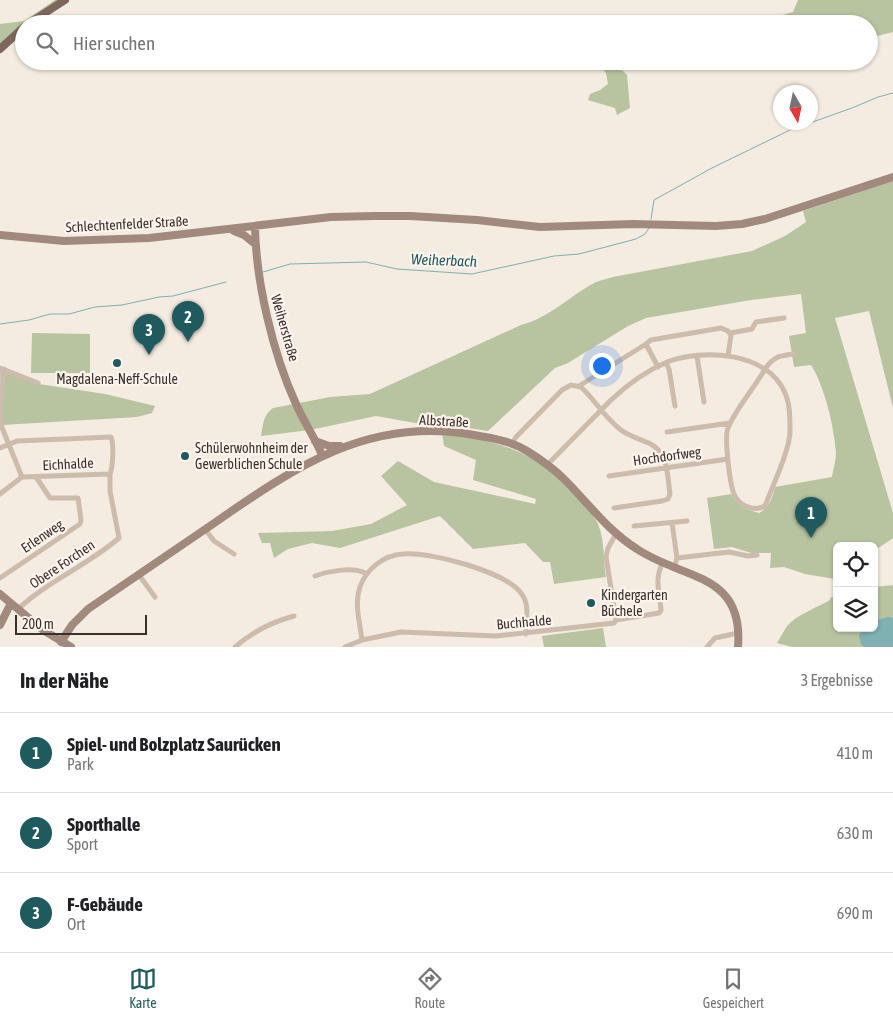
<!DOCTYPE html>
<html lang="de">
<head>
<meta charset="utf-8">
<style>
  :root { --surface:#fff; --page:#f6f6f6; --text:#202124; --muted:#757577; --line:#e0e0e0; --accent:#1f5a5e }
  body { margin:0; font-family:"Asap Condensed",sans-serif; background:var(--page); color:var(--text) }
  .controls { position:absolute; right:15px; bottom:15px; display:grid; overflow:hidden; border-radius:8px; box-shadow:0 1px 4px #0004 }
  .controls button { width:45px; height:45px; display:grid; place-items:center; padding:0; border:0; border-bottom:1px solid var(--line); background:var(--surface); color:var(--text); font:25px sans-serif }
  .compass { position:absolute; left:773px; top:85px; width:45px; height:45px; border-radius:50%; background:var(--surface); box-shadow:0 1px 4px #0004; rotate:171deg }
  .scale { position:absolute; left:15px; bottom:12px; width:132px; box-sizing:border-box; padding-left:5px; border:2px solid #3b302b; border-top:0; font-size:14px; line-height:18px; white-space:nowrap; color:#3b302b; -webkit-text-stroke:4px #fbf5ee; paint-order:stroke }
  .you { position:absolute; left:601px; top:365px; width:18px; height:18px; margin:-12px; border:4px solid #fff; border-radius:50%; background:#1a73e8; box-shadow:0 0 0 8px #1a73e833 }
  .badge { display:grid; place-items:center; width:32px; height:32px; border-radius:50%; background:var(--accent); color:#fff; font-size:16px; font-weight:700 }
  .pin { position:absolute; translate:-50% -41px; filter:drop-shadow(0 1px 2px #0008) }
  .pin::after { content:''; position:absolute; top:26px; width:18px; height:15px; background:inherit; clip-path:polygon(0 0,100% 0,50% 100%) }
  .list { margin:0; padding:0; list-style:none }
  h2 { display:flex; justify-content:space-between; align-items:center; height:65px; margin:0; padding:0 20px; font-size:21px }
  h2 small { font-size:16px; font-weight:400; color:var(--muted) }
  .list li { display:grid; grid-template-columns:32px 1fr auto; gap:15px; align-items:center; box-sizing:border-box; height:80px; padding:0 20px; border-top:1px solid var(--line) }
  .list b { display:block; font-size:19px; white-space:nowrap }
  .list p { margin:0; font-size:16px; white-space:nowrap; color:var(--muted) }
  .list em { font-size:16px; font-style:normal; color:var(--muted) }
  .icon { flex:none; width:28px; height:28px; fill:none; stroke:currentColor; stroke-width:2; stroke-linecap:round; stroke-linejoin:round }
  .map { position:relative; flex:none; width:893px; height:647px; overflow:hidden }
  .search { position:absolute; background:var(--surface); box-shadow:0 1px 4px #0004; left:15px; right:15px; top:15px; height:55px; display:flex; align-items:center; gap:12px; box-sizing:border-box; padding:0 18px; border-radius:28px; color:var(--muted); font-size:19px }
  .sheet { height:305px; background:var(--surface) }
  nav { display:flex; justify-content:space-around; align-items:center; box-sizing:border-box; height:70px; border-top:1px solid var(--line); background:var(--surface); font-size:14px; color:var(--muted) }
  nav a { display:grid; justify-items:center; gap:2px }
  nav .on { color:var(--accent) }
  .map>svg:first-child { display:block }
</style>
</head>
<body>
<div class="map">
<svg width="893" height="647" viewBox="0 0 893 647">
  <rect width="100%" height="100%" fill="#f4ebe1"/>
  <path fill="#b8c4a0" d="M55 0H59L24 24 0 46V24L24 21Z
    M798 0H893V32L869 38V24H762L761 21 793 12Z
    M595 61H613L627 75 630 108 617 115 615 108 588 100 590 94 600 90 608 84 606 73Z
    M893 181V408L869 311 835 318 893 513V538L874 551V546H837V578L835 579 805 574 784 567 770 568 771 553H751L732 547 714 549 707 498 731 494C737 505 747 510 759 513 770 507 772 498 775 487L832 477C833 469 836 461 836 453 834 427 825 387 811 365L794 367 789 336 806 333 801 294 751 300 646 318 628 326 568 363 555 368 488 431 455 426 421 424 376 416 310 430 261 436C263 425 263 415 273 408L330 397 370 394 521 325C549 318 570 296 594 283 600 280 607 279 613 277L752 251 785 236 806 222 803 211Z
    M32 333 90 334V373H31Z
    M0 370 39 384 105 394 155 406 152 413 137 417 2 425Z
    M442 433C505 443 536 450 579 500 585 507 594 515 598 524 605 540 603 560 606 577L554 584 550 562H543L525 543 473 549 440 516 340 548 312 543 288 549 274 558 270 543H262L258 533 332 531 371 524 407 505 381 476 398 461 434 482 535 504 536 499 473 480 476 460 444 446Z
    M893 585V647H792L777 643C781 637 784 630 788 625 797 615 818 607 830 600V598L837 595V628H874V587Z
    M603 628 606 647H544L542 636Z"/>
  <path fill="#7fb0b2" d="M888 617 893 618V647H864L861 644 859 635 864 628H874V621Z"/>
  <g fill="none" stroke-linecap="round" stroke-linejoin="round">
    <path stroke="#7fb0b2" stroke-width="1" d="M651 219 654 200 712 168 790 130 852 108 878 97 893 93
      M263 272 290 264 366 262 397 269 472 274 554 256 579 254 636 239 645 234 649 228
      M0 324 29 320 50 314H69L95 307 122 305 159 297 173 296 226 282"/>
    <path stroke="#cdbbac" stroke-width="5" d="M730 333 752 329 756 322 784 318
      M697 356 704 402
      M666 363 669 369 675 406
      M658 367 646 344 651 340 721 328 728 331 731 335 728 356
      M0 368 38 383
      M4 369 0 409 1 425 22 477
      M579 386 646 344
      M667 432 730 423
      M512 444 516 437 562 390 571 385 581 387C595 400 605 418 621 430 629 436 639 439 649 443 669 453 667 474 670 494L668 499 662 501 614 508
      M0 448 17 441 111 437C114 444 113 467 110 474
      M547 465 611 400C627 385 646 371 667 362 703 348 768 352 785 393 790 404 790 418 790 431 790 450 772 487 765 506 755 512 740 506 735 496 730 488 724 437 728 428 736 408 754 389 765 369 774 356 779 356 794 354
      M609 476 728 459
      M0 494 22 477 110 474V491L119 538C88 565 48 581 18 609
      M672 523 677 558 674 568
      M634 526 687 521
      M205 529 214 541 234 554
      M677 558 729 552 748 556 757 555
      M139 575 155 597
      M315 576C329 571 354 566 367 574
      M0 578 80 524 81 520 78 498H50L36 477
      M616 620 659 613 661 610C660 592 654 581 662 564
      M362 640C360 623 354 604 360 587 366 569 384 555 403 554 429 551 506 572 521 593 531 606 525 620 526 634
      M235 647C252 632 272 622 294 616
      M345 647 362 640 401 632 496 636 614 623 616 620 606 557 608 548 616 534
      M707 647 715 638 738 633"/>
    <path stroke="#a18a7d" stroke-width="8" d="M255 227C256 282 273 354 296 404 304 422 315 438 322 455
      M234 231 244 235 255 244
      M0 235 64 241 149 238 331 217 374 216H410L477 220 540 227 633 224 716 226 742 224 765 219 893 177
      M315 441 329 446H340
      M0 594 43 630 71 647
      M0 625 11 603
      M61 642 72 625 88 609C128 582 168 555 207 528 291 470 366 415 474 435 492 438 511 441 527 451 540 459 554 469 565 480 589 504 608 531 637 549 683 580 744 572 738 647"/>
    <path stroke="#7d675c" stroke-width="8" d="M28 24 65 0
      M0 49 24 27"/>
  </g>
  <g fill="#1f5a5e" stroke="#fbf5ee" stroke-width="2">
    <circle cx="117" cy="363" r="5"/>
    <circle cx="185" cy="456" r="5"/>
    <circle cx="591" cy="603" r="5"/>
  </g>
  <g text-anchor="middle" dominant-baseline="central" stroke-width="4.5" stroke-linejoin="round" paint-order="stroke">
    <g font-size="14" fill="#3b302b" stroke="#fbf5ee">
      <text transform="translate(127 224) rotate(-3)">Schlechtenfelder Straße</text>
      <text transform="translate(285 328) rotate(74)">Weiherstraße</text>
      <text transform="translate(444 421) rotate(3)">Albstraße</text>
      <text transform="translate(667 456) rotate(-8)">Hochdorfweg</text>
      <text transform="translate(68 464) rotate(-3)">Eichhalde</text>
      <text transform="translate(42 536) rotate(-34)">Erlenweg</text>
      <text transform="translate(62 564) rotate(-34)">Obere Forchen</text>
      <text transform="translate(524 622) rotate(-5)">Buchhalde</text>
    </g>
    <g font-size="14" fill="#3b302b" stroke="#fbf5ee" text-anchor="start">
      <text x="117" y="379" text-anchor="middle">Magdalena-Neff-Schule</text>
      <text x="195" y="448">Schülerwohnheim der<tspan x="195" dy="16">Gewerblichen Schule</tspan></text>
      <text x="601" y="595">Kindergarten<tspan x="601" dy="16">Büchele</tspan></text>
    </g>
    <g font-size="15" font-style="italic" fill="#1f5a5e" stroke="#fbf5ee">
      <text transform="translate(444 260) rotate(2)">Weiherbach</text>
    </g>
  </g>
</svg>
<div class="controls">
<button><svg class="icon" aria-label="locate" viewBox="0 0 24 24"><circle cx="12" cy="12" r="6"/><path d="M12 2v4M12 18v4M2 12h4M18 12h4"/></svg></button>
<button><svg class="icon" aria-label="layers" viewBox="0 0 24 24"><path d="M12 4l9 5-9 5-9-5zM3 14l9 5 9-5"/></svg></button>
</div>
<svg class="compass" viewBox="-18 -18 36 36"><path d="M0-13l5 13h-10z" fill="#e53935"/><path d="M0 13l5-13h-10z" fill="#757577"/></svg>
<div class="scale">200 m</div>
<div class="you"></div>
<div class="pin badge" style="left:811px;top:538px">1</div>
<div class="pin badge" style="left:188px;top:342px">2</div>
<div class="pin badge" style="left:149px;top:355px">3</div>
<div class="search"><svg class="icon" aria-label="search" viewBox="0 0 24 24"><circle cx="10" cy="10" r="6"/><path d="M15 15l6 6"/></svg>Hier suchen</div>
</div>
<section class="sheet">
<h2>In der Nähe<small>3 Ergebnisse</small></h2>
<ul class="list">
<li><span class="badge">1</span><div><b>Spiel- und Bolzplatz Saurücken</b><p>Park</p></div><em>410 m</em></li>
<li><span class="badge">2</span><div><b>Sporthalle</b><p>Sport</p></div><em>630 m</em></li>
<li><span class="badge">3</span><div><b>F-Gebäude</b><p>Ort</p></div><em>690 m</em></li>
</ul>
</section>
<nav>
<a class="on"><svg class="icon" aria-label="map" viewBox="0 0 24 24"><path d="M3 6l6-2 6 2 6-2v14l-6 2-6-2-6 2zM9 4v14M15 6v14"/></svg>Karte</a>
<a><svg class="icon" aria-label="directions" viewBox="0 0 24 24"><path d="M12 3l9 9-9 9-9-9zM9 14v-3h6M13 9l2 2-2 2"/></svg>Route</a>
<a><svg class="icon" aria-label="saved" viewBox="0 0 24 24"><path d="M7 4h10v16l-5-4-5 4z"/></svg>Gespeichert</a>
</nav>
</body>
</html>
